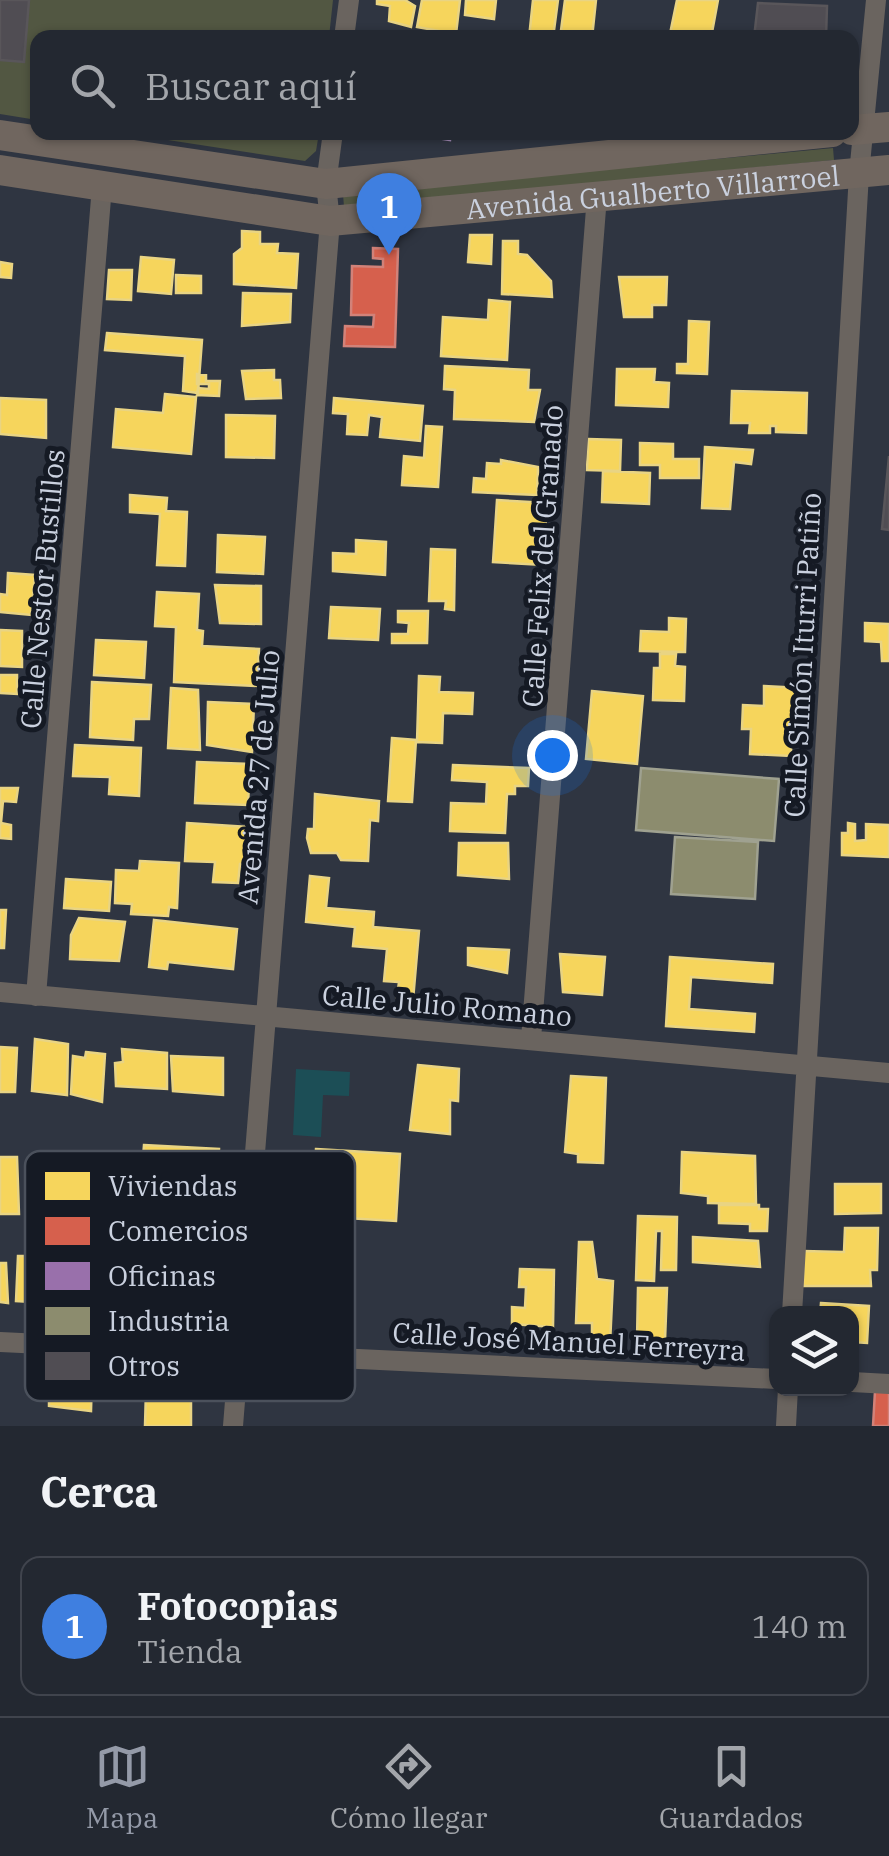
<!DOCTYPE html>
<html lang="es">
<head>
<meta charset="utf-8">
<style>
  :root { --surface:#232831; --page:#2b3039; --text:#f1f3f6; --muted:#a3a6ab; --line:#40444d; --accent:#949aa8 }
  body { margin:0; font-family:"IBM Plex Serif",serif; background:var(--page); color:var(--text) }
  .controls { position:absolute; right:30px; bottom:30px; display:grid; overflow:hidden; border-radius:20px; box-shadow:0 2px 8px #0004 }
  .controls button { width:90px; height:90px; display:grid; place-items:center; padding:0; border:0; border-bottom:2px solid var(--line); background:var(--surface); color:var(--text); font:50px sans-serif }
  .you { position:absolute; left:552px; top:755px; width:35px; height:35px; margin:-25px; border:8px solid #fff; border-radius:50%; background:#1a73e8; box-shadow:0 0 0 15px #1a73e833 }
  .badge { display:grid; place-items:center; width:65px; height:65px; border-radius:50%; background:var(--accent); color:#fff; font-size:32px; font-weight:700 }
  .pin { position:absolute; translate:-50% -82px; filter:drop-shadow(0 2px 5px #0008) }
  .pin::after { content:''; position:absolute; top:52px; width:35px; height:30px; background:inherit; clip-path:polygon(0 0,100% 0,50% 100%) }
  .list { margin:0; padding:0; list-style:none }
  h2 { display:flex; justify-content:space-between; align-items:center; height:130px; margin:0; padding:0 40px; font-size:42px }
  h2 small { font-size:32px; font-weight:400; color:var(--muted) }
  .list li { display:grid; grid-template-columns:65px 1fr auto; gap:30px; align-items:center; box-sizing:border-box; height:140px; margin:0 20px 20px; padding:0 20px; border:2px solid var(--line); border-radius:20px }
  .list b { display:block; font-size:38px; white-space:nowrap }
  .list p { margin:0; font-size:32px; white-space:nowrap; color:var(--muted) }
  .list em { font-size:32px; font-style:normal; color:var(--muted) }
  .icon { flex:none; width:55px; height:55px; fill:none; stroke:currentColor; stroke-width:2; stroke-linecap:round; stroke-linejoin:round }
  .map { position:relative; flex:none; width:889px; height:1426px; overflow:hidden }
  .search { position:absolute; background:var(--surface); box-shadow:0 2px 8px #0004; left:30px; right:30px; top:30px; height:110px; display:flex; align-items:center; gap:25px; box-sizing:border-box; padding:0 35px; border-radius:20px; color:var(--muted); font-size:38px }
  .sheet { height:290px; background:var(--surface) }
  nav { display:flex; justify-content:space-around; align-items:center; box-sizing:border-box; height:140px; border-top:2px solid var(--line); background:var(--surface); font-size:28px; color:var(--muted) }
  nav a { display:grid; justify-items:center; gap:5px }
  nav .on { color:var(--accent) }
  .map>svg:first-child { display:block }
</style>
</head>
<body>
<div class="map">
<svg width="889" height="1426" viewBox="0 0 889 1426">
  <rect width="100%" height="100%" fill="#2f3541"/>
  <path fill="#525742" d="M0 0H333L329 37 38 38 37 120 0 114Z
    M122 133 319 132V133L316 151 305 161Z
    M833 148 834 160 344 207 343 194Z"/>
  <path fill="#1c4e56" d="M296 1069 350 1072 349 1096 323 1095 321 1137 293 1135Z"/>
  <path fill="#f6d55c" stroke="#e9d483" stroke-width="2.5" d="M377 0H405L415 6 411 27 389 21 390 6 377 4Z
    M422 0H460L456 34 417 27Z
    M466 0H496L494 19 465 15Z
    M533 0H558L553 38H529Z
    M565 0H596L592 38H560Z
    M677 0H718L711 38 670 34Z
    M242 231 260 232V244H278L277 253 298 254 296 288 234 284V254L242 248Z
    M470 235H492L491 264 468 262Z
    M503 241H518V254L527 255 551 281 552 297 502 294Z
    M141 257 174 260 171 294 138 291Z
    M0 262 12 264 11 278 0 277Z
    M109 270H132L131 300 107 299Z
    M176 275 201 276V293H176Z
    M619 277H667L666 305H652V317H624Z
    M243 293 291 294 290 322 242 326Z
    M489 300 510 302 507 360 441 356 443 317 488 320Z
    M689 321 709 322 707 374 677 373V364H688Z
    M107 333 202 340 198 393 183 391 185 356 105 350Z
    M445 366 529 370 528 390H540L534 422 454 419 455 390 444 389Z
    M617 369H655L654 382 669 383 668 407 616 405Z
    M274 370V380H280L281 398 246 399 242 371Z
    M197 374 206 375V381H220L219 396 197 395 198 388 209 389V384H197Z
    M732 391 807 393 806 433 776 432V426H770V433H749L750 423H731Z
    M165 394 196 397 191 454 113 447 116 409 163 413Z
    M0 398 46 400V438L0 434Z
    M334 398 423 406 420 441 380 437 382 417 369 415 367 435 347 434 348 414 333 413Z
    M226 415 275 416 274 458 226 457Z
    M426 426 442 427 438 487 402 485 404 456 424 458Z
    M588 439 621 440 620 471 587 470Z
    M640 443 673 444V459H699V478H660V465H640Z
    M705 447 753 450 751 464 734 462 730 509 702 508Z
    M501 460 538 467 537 495 473 492 474 478 486 479 487 463 501 464Z
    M603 471 650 473 649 504 602 502Z
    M130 495 167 498 166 511 187 512 185 566 157 565 160 514 130 512Z
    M497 500 547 503 543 565 493 562Z
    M218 535 265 537 263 574 217 572Z
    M356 540 386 542 385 575 333 571V553L356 554Z
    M431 549 455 550 454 610 445 609 446 601H429Z
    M8 573 35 575 31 615 0 612V594L7 595Z
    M215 585 261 586V624L220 623Z
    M157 592 199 594 197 630 203 631 202 646 259 649 257 686 174 682 176 627 155 626Z
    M331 607 380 609 378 640 329 638Z
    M398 611H428L427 643H392V634H408L409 623 398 622Z
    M669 618 686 619 685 652 640 651 641 631 669 632Z
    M865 623 889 624V661H882L881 642 865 641Z
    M0 630 22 631V667L0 666Z
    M96 640 146 642 144 678 94 675Z
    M660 654H676L675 666 685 667 684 701 653 700 654 668H660Z
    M0 675H17V694L0 693Z
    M419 676 440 677 439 692 473 693 472 714 443 713 442 743 417 742Z
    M92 682 151 685 149 719H134L133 740 90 737Z
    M764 686 801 688V708H792L791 756 750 754 751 729H742L743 705 764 706Z
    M171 688 198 690 200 750 168 748Z
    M592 691 643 696 637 764 586 759Z
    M208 702 254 704 252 752 207 745Z
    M392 738 416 740 412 802 388 801Z
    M75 745 141 748 139 796 109 794 110 777 73 776Z
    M197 762 250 764 248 805 195 803Z
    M453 765 529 768 528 786H515V794H507L505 833 450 831 451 803 486 804 487 782 452 780Z
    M0 788H18L16 802 3 801 1 823 11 825V839L0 838Z
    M315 794 379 801 378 821 370 820 368 861 341 860 337 853H311L307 838 308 829H314Z
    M187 823 248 827 246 864H240L238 883 213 882 215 862 185 861Z
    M848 823 855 824V841L866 840V824L889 825V857L842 855V833H848Z
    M459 843H508L509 879 458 875Z
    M140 861 179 863 177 908 169 907 168 916 131 914 132 904 115 903 116 870 139 871Z
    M310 876 329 878 326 908 374 912 373 927 419 931 413 1000 397 998 399 982 384 981 387 949 353 946 355 927 306 922Z
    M66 879 111 882 109 911 64 908Z
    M0 910H6L4 948H0Z
    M79 918 125 922 119 961 70 959 71 935Z
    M154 920 237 929 233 969 168 962 167 969 149 967Z
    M468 948 509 950 507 973 468 965Z
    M560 954 605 957 602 995 563 992Z
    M670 957 773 964 772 983 691 977 689 1009 755 1014 754 1032 666 1026Z
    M35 1039 68 1044 67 1095 32 1091Z
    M0 1047 17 1048 15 1092H0Z
    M122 1049 167 1053V1089L116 1086 115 1063 123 1062Z
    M86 1052 105 1054 102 1102 71 1094 73 1056 85 1058Z
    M171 1056 223 1058V1095L173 1091Z
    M418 1065 459 1069 458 1101 450 1100V1134L410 1130Z
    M571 1076 606 1078 603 1163 578 1162V1154L565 1152Z
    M144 1145 219 1149 217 1187 141 1182Z
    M316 1149 400 1154 396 1221 312 1216Z
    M682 1152 755 1156 756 1204 708 1203V1196L681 1193Z
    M0 1157H17L19 1214H0Z
    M835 1184H881V1213L835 1214Z
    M719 1205H759V1209H768L767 1231H750V1224L719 1223Z
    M638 1216 677 1217 676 1270H661L662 1231H656L654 1281 636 1280Z
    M845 1228H878L877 1270H870L871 1286H803L804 1251 844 1252Z
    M693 1237 758 1241 760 1267 693 1262Z
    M579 1242H592L597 1279 613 1281 610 1344H592V1323H576Z
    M18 1256H47L48 1303 16 1301Z
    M0 1263H6L8 1303 0 1302Z
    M520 1269 554 1270 553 1327 512 1324V1307L525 1308 526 1287H519Z
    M638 1288H667L665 1341 637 1340Z
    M821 1303 869 1306 867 1343 852 1342V1314H820Z
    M49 1373 92 1376 91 1411 49 1406Z
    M146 1390H191V1426H145Z"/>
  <path fill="#d6604d" stroke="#d28279" stroke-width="2.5" d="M373 248 398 249 395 347 344 346 345 326 373 327 374 315H351L352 266 383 267V259L373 258Z
    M875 1391 889 1392V1426H873Z"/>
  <path fill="#9970ab" stroke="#a88dbb" stroke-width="2.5" d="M398 132H451L450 140Z"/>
  <path fill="#8c8c6e" stroke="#9fa190" stroke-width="2.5" d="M641 768 779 779 774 841 636 830Z
    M675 837 758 842 755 899 671 894Z"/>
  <path fill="#504d53" stroke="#59565a" stroke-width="2.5" d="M0 0H29L24 62 0 60Z
    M758 3 827 6 826 38H754Z
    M889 456V530L882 529Z"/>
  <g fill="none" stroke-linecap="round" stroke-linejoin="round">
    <path stroke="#6a645f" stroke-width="20" d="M344 38 349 0
      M0 992 889 1073
      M36 996 102 186
      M531 1039 597 196
      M792 1314 859 174 876 0
      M0 1342 776 1379
      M852 1382 889 1384
      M233 1426 330 221 326 184 333 132
      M786 1426 788 1388"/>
    <g stroke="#70665f" stroke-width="30">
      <path d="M852 130 889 127"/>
      <path d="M0 135 326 184 832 132"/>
      <path id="s1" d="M0 170 330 221 889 170"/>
    </g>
  </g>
  <g text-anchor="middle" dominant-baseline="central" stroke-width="10" stroke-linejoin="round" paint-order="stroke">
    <g font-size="28" fill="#cad1df" stroke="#151a24">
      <text stroke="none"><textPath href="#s1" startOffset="658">Avenida Gualberto Villarroel</textPath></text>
      <text transform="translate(542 556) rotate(-86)">Calle Felix del Granado</text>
      <text transform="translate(42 589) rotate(-85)">Calle Nestor Bustillos</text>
      <text transform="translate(802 655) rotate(-87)">Calle Simón Iturri Patiño</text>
      <text transform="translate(258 777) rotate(-85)">Avenida 27 de Julio</text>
      <text transform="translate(447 1005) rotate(5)">Calle Julio Romano</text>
      <text transform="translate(569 1341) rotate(3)">Calle José Manuel Ferreyra</text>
    </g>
  </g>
  <rect x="25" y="1151" width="330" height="250" rx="15" fill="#151a24" stroke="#4b515c" stroke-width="2.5"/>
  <rect x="45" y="1172" width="45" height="28" fill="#f6d55c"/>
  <rect x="45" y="1217" width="45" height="28" fill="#d6604d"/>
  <rect x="45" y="1262" width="45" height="28" fill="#9970ab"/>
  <rect x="45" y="1307" width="45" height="28" fill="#8c8c6e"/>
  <rect x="45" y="1352" width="45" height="28" fill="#504d53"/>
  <g font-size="28" fill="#cad1df">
    <text x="108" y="1196">Viviendas</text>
    <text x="108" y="1241">Comercios</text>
    <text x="108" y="1286">Oficinas</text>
    <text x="108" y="1331">Industria</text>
    <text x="108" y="1376">Otros</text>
  </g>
</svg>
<div class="controls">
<button><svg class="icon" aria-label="layers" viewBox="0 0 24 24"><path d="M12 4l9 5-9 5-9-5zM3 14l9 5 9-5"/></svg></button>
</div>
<div class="you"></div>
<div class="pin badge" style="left:389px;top:255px;background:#3f7fe0">1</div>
<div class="search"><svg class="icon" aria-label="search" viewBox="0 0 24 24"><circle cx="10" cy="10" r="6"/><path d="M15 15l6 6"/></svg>Buscar aquí</div>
</div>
<section class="sheet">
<h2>Cerca<small></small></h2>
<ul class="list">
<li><span class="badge" style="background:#3f7fe0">1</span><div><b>Fotocopias</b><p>Tienda</p></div><em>140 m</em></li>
</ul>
</section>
<nav>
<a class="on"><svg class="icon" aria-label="map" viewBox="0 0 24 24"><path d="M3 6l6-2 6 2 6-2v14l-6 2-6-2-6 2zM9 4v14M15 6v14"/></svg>Mapa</a>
<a><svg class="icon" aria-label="directions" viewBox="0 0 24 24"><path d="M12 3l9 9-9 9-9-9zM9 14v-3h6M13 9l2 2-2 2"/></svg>Cómo llegar</a>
<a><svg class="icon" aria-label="saved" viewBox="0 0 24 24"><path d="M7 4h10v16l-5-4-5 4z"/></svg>Guardados</a>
</nav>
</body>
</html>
